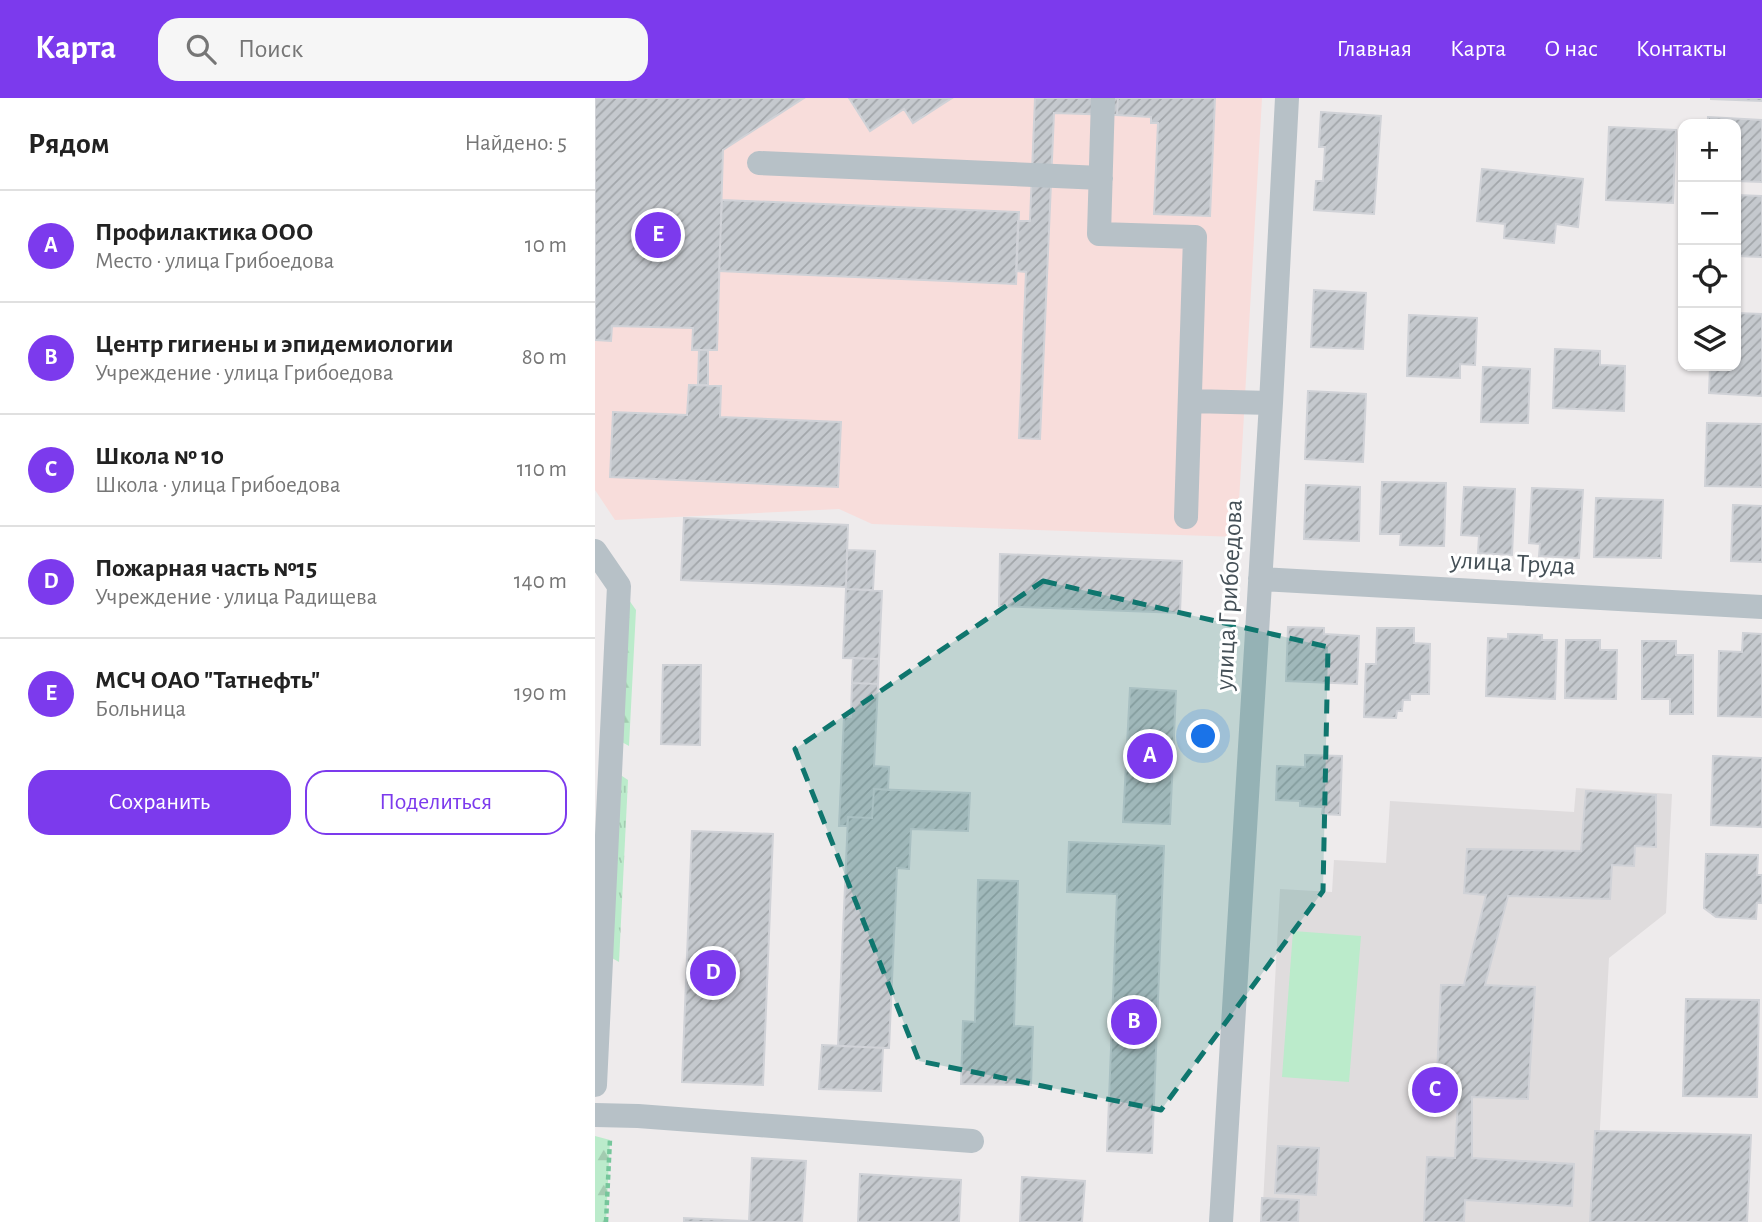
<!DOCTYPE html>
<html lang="ru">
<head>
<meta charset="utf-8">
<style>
  :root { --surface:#fff; --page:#f6f6f6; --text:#222; --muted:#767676; --line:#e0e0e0; --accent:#7c3aed }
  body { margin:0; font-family:"Alegreya Sans",sans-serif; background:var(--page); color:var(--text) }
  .controls { position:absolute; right:21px; top:21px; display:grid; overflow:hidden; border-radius:14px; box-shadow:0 2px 5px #0004 }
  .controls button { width:63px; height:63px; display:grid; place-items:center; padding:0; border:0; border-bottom:2px solid var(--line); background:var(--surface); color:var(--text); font:35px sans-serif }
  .you { position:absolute; left:609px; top:639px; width:24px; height:24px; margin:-18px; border:5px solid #fff; border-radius:50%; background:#1a73e8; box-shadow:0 0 0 10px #1a73e833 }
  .badge { display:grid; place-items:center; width:46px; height:46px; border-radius:50%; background:var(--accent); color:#fff; font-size:23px; font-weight:700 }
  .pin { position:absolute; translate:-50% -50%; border:4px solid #fff; box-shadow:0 2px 7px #0006 }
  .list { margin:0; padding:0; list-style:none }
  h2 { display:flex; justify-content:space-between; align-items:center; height:91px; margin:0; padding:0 28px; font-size:30px }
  h2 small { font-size:23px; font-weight:400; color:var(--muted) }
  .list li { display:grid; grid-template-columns:46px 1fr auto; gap:21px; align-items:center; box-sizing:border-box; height:112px; padding:0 28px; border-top:2px solid var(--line) }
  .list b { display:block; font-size:26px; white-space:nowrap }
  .list p { margin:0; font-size:23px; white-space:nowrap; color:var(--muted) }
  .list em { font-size:23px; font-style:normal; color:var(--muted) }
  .actions { display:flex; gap:14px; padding:21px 28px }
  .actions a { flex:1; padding:16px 0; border:2px solid var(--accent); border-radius:21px; text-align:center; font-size:24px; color:var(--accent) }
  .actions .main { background:var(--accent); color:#fff }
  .icon { flex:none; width:38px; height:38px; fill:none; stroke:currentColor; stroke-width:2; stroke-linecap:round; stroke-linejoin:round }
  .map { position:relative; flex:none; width:1167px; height:1124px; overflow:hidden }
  header { display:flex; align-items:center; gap:42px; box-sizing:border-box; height:98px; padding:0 35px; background:var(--accent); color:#fff }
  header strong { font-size:33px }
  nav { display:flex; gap:38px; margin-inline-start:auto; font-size:24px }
  .search { width:490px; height:63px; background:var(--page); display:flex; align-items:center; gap:18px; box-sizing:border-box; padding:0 24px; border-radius:21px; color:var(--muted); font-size:26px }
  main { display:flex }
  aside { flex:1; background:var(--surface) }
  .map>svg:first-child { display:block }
</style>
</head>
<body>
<header>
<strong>Карта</strong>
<div class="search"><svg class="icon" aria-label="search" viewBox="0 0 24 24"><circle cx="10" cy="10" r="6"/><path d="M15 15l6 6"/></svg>Поиск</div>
<nav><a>Главная</a><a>Карта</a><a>О нас</a><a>Контакты</a></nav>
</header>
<main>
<aside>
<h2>Рядом<small>Найдено: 5</small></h2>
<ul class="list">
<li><span class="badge">A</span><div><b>Профилактика ООО</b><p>Место · улица Грибоедова</p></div><em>10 m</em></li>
<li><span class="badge">B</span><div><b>Центр гигиены и эпидемиологии</b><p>Учреждение · улица Грибоедова</p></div><em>80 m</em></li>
<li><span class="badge">C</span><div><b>Школа № 10</b><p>Школа · улица Грибоедова</p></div><em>110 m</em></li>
<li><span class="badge">D</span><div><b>Пожарная часть №15</b><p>Учреждение · улица Радищева</p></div><em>140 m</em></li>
<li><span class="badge">E</span><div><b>МСЧ ОАО &quot;Татнефть&quot;</b><p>Больница</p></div><em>190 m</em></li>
</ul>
<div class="actions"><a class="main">Сохранить</a><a>Поделиться</a></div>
</aside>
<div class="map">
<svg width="1167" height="1124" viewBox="0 0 1167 1124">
  <defs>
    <pattern id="grass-tufts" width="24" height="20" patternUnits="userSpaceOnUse" patternTransform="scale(1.75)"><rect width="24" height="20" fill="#bbebcb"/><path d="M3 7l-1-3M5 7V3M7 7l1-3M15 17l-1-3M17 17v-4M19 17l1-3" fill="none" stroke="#a2cbb0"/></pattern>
    <pattern id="forest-firs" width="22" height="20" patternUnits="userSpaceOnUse" patternTransform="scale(1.75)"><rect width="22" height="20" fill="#bbebcb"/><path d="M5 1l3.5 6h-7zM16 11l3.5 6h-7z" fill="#a2cbb0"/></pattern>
    <pattern id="building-hatch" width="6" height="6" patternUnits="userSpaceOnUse" patternTransform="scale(1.75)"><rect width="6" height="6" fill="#c5c9ce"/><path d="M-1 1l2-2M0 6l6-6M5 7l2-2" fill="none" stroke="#a2a6aa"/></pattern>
  </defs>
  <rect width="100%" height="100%" fill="#eeebec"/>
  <path fill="#dfdcdd" d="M981 690 1077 696 1071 815 1014 860 1000 1124H667L685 791 737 794 739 762 791 765 795 703 979 714Z"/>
  <path fill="#f8dddb" d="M0 0H667L642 439 277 426 244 411 20 422 0 392Z"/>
  <path fill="url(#grass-tufts)" d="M15 670 33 682 24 864 6 854Z"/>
  <path fill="url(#forest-firs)" d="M24 488 41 512 34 648 16 638Z
    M0 1038 15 1042 11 1124H0Z"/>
  <path fill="#bbebcb" d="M698 833 766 838 754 984 687 979Z"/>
  <path fill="url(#building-hatch)" stroke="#d0d2d7" stroke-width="2" d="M0 0H209L128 52 122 252H97L98 230 17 228 16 243 0 242Z
    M254 0H357L318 25 309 11 275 33Z
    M440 0H523L522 17 459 15 445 341 424 340 431 174 421 173 423 123H435Z
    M523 0H620L615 118 559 116 563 25H556V19L522 17Z
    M1116 0H1167V3L1116 1Z
    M726 14 786 18 779 116 719 112 721 83H728L730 49H724Z
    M1113 19 1167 22V84L1141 83V26H1113Z
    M1014 29 1081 32 1078 105 1011 102Z
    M887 71 988 81 983 129 961 126 959 145 909 140 910 126 882 123Z
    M1141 97 1167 98V159L1141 158Z
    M127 102 424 114 421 186 124 173Z
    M719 192 771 195 768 251 716 249Z
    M1141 215 1167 216V298L1114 295 1115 268H1141Z
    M814 217 882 220 880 267 865 266V280L812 278Z
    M960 251 1005 253V267L1030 268 1029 313 958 310Z
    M104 252H113V287H103Z
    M888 269 935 271 933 325 886 324Z
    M94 287 126 288 125 319 246 324 243 389 15 379 18 314 92 317Z
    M713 293 771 296 768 364 710 361Z
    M1112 325 1167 326V389L1110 388Z
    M787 384 851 385 849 448 805 447 806 436H785Z
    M711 387 765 389 764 443 709 441Z
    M869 389 920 391 917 457 883 455 884 438 866 437Z
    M937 390 988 392 984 460 944 458 945 446 934 445Z
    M1001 400 1068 402 1066 460 999 459Z
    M1138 407 1167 408V464L1136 463Z
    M89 420 253 427 251 489 86 482Z
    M252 452 280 453 278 492 251 491Z
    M405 456 587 463 585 515 404 508Z
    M251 491 287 493 284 561 248 560Z
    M693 529 729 530V536L764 538 762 586 691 583Z
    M782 530H819V545L835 546 834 596H815V602H808L807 613H802L801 620 769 619 771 566H781Z
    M1148 535 1167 536V619L1123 618 1124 553 1147 554Z
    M913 536 947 537V542H962L960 601 891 598 893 540 913 541Z
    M971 542H1005V552H1022L1021 601 970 600Z
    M1047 543H1081V557H1098V616H1075V601H1047Z
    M258 560 284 561 283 586 257 585Z
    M68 567H106L105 647 66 646Z
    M257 585 283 586 279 668 294 669 293 692 279 691 277 720 253 719 252 728H244L249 619H256Z
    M535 590 581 593 575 726 528 724Z
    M710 657 747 658 745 717 727 716 728 709 705 708V703L681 702 682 668 710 669Z
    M1118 658 1167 660V729L1116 727Z
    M279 691 375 695 373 733 316 731 314 771 302 770 294 950 243 948 253 719 277 720Z
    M991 693 1061 697V749L1040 748 1039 768 1017 767 1015 801 913 798 890 887 940 889 933 1001 877 999V1060L979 1066 977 1108 870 1102 869 1124H829L832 1059 860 1060 863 1001 841 999 846 887H869L891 797 869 795 872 751 986 753Z
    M97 733 178 736 168 987 87 984Z
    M474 744 569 748 557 1055 512 1053 522 796 472 794Z
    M1111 756 1163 757 1162 777H1167V805H1162L1161 821 1121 819 1109 810Z
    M383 782 423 783 419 928 438 929 436 987 366 986 368 923 380 924Z
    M1091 901 1164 902 1162 999 1088 998Z
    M227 947 288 950 286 993 224 991Z
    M1000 1033 1156 1037 1152 1124H995Z
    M683 1048 724 1050 721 1097 680 1095Z
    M157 1060 211 1063 207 1124H89V1120L154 1123Z
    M265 1076 366 1082 364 1124H263Z
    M427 1079 490 1083 487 1124H425Z
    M667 1100 704 1102 703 1124H666Z"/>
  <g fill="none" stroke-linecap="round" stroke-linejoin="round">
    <path stroke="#76c69b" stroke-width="4.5" stroke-dasharray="5 3.5" stroke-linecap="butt" d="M11 1124 15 1041"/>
    <path stroke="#b7c1c7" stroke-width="24" d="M508 0 504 136 600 139 591 419
      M164 65 506 80
      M595 303 676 305
      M0 453 24 488 0 987
      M665 481 1167 509
      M0 1017 43 1018 377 1043
      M626 1124 676 305 692 0"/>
  </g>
  <path fill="#0f766e" fill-opacity="0.2" stroke="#0f766e" stroke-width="5" stroke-dasharray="14 9" stroke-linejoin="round" d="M448 483 733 549 728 793 566 1012 324 963 200 651Z"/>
  <g text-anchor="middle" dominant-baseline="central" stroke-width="6" stroke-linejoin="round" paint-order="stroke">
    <g font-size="26" fill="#455057" stroke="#fff">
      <text transform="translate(918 465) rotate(3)">улица Труда</text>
      <text transform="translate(634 497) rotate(-87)">улица Грибоедова</text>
    </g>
  </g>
</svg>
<div class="controls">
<button>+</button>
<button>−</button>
<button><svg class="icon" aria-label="locate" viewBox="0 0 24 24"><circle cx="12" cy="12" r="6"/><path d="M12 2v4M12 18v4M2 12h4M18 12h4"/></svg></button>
<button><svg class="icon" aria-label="layers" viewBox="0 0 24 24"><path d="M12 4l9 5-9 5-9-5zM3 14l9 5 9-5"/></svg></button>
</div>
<div class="you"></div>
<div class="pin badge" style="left:555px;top:658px">A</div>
<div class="pin badge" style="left:539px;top:924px">B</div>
<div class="pin badge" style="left:840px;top:992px">C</div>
<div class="pin badge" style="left:118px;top:875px">D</div>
<div class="pin badge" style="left:63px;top:137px">E</div>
</div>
</main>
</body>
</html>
